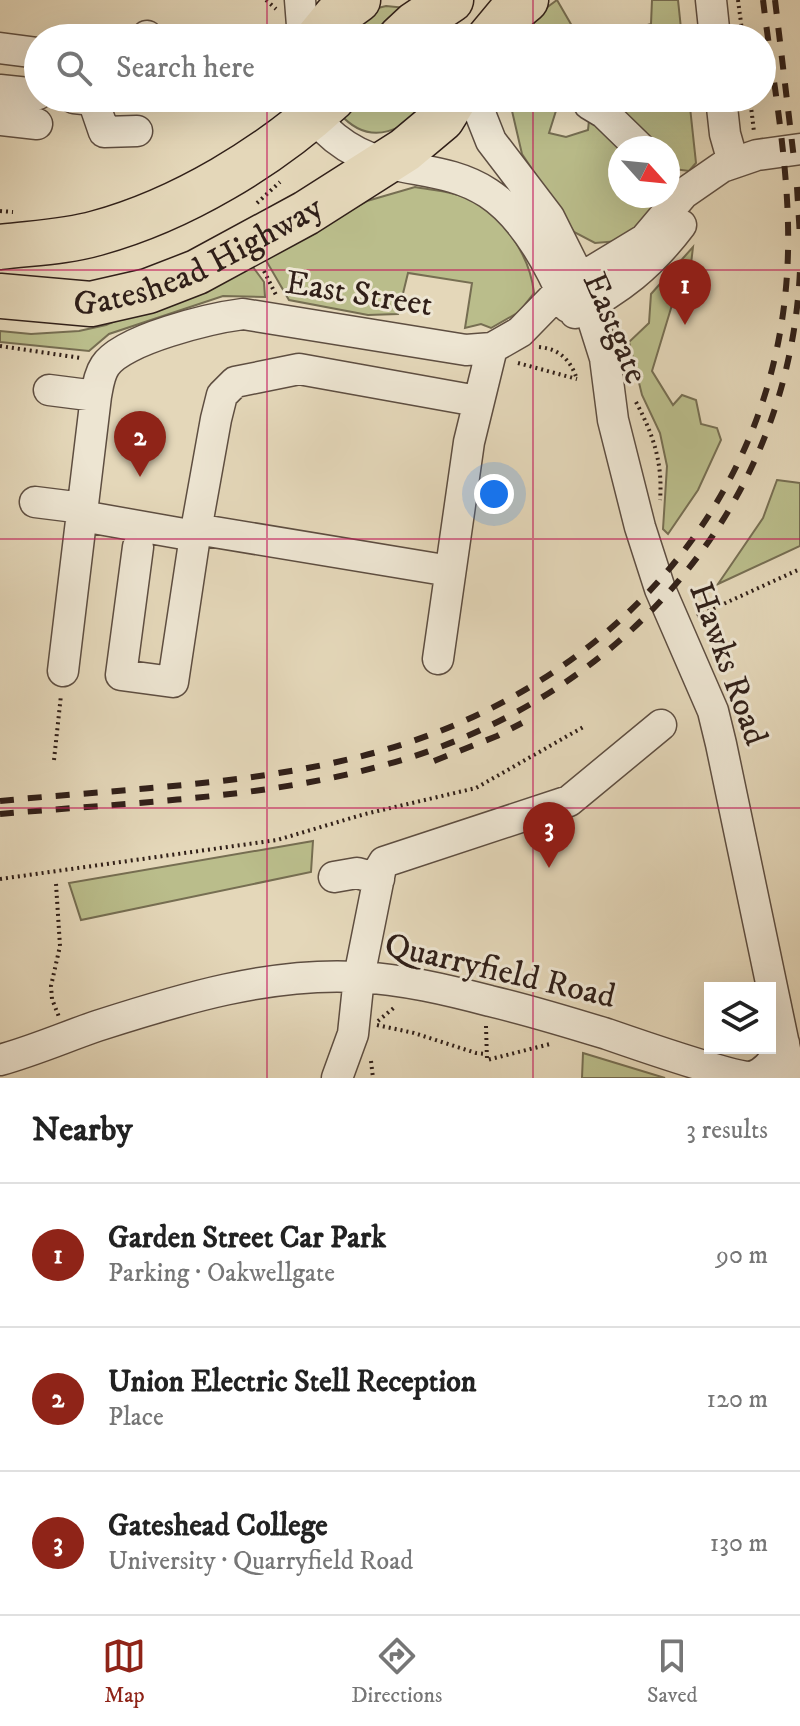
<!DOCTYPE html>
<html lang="en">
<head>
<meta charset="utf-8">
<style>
  :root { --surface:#fff; --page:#f2f2f2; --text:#222; --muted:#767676; --line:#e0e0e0; --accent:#8f2418 }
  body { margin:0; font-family:"IM FELL DW Pica",serif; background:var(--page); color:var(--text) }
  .controls { position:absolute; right:24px; bottom:24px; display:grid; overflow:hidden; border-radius:0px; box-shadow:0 8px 32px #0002 }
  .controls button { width:72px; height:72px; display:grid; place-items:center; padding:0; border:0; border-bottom:2px solid var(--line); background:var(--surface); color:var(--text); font:40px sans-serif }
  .compass { position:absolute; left:608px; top:136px; width:72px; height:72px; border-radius:50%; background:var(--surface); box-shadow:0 8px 32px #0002; rotate:117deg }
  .you { position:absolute; left:494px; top:494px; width:28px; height:28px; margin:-20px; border:6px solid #fff; border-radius:50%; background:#1a73e8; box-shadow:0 0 0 12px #1a73e833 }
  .badge { display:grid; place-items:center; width:52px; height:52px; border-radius:50%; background:var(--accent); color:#fff; font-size:26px; font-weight:700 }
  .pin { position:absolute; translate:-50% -66px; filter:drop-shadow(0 2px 4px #0008) }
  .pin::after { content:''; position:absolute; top:42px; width:28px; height:24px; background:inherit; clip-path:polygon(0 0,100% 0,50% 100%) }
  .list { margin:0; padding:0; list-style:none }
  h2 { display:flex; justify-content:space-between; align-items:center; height:104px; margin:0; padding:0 32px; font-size:34px }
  h2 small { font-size:26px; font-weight:400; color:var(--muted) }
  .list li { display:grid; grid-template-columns:52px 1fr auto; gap:24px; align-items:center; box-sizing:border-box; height:144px; padding:0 32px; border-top:2px solid var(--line) }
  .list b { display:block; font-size:30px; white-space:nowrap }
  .list p { margin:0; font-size:26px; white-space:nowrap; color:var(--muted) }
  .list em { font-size:26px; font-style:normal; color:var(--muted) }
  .icon { flex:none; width:44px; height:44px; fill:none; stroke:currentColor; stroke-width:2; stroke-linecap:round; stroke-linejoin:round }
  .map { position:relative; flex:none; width:800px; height:1078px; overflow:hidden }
  .search { position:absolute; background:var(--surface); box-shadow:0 8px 32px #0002; left:24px; right:24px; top:24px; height:88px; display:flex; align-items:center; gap:20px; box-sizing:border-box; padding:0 28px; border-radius:44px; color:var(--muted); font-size:30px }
  .sheet { height:536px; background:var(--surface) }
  nav { display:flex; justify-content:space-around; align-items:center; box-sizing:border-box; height:112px; border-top:2px solid var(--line); background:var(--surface); font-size:22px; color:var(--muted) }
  nav a { display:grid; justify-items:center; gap:4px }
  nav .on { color:var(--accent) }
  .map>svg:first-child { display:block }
</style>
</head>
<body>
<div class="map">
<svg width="800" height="1078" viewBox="0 0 800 1078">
  <rect width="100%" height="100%" fill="#e4d7b9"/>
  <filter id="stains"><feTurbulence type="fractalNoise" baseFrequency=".0025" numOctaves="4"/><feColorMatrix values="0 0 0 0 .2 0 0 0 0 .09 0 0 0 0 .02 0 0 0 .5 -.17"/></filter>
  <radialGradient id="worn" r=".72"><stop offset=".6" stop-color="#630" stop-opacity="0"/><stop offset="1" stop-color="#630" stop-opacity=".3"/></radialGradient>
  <path fill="#babd8b" stroke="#766e52" stroke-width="2" d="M557 0 579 38H524L542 11Z
    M652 0H678L682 38H624L625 31 651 24Z
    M386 6 407 8 381 38H336L374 9Z
    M358 98H431C407 130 371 149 340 114Z
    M509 98H560L549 133 566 137 588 130 589 120 598 125 620 148V196H660L661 201 637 230 619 241 595 243 574 232 522 154Z
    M617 98H689L696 163 689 171 674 169 668 163V148H654L616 108Z
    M415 187C431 190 454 191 469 199 504 216 530 256 534 293L519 312 491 328 481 324 465 328 472 283 408 273 398 314 368 315 289 300 264 257 367 201Z
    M693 247 691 264 685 262 652 371 673 405 682 395 696 400 701 424 717 428 721 440 698 490 668 534 663 529 667 466 660 433 642 395 629 342 649 323 651 294Z
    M250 263 264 282 265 297 223 296 109 334 89 351 0 342V331L31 334 79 331 106 325Z
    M777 480 800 483V546L718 584 763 518Z
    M313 841 311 872 81 920 69 883Z
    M583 1053 665 1078H582Z"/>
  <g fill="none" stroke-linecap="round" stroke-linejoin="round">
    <g stroke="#5e4e41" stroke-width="33">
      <path id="minor" d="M300 0 303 38
        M711 0 715 38
        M146 38 147 36
        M0 48 38 53
        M0 90 38 94
        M74 98 93 100 104 132 137 131
        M307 98C309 111 316 119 325 129 378 181 434 158 488 193 525 217 551 267 568 307
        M474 98 491 141 549 217 580 279 605 358 613 420 640 527 660 589 713 711 721 744 791 1078
        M590 98 589 104 604 113 640 148
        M721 98 725 134 733 162
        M0 120 37 124
        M575 313C620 289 650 266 681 225
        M49 390 96 396
        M35 502 83 508
        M82 516 195 536
        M196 529 450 571
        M138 547 121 675 173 682 195 536 216 419 222 395 235 382 299 369 477 401
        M438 659 469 442 492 348
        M63 671 96 396C98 386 99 375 105 366 122 339 212 318 243 314L466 350 492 348 520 332 561 290 645 239 683 194 722 167 757 155 800 149
        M334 877 357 873 379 879
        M0 1060C33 1051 65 1037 97 1026 181 999 270 972 358 977 402 979 448 990 490 1001 529 1010 568 1022 607 1034 630 1042 734 1078 751 1077 769 1072 775 1057 784 1043
        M337 1078 353 1034 359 977 381 867 384 862 569 801 661 725"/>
    </g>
    <g stroke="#312019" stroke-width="47">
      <g id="highway">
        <path d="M318 38 336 16 358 0"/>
        <path d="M400 38 415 24 451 0"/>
        <path d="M489 38 509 14 526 0"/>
        <path d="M0 247C32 243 66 242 97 233 181 210 269 157 333 98"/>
        <path id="s1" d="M0 296 91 304 148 291 197 272 306 213 405 150 442 119 455 98"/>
      </g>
    </g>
    <path stroke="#312019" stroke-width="4" stroke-dasharray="2 4" stroke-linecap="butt" d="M266 0 276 9
      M738 0 743 38
      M750 98 754 132
      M257 203 280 182
      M0 211 13 212
      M264 271 276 295
      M0 346 81 358
      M539 347C559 349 570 359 577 379
      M518 363 577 379
      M636 402C653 434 663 463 660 500
      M697 616 800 569
      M54 760 61 695
      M0 879 277 840 365 814 476 788 585 726
      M56 884 60 946 51 986 52 999 59 1017
      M378 1021 396 1006
      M377 1025 414 1033 476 1053 487 1054
      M486 1026 487 1060 550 1044
      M371 1061 373 1078"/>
    <use href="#minor" stroke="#ede5d2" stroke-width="30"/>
    <use href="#highway" stroke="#e4d7b9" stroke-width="44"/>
    <path stroke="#312019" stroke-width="6" stroke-dasharray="14 14" stroke-linecap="butt" d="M775 0 794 159
      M797 187 800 237
      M434 761 497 736 522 723
      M0 801C119 789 242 786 358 757 599 698 782 508 788 252 790 168 773 83 763 0
      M0 814C122 803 259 799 377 767 611 706 789 517 800 270"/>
  </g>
  <path fill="none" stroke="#c2185b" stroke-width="2" stroke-opacity="0.55" d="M267 0V38M533 0V38M267 98V1078M533 98V1078M0 270H800M0 539H800M0 808H800"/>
  <g text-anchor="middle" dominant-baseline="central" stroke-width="6" stroke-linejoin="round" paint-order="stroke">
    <g font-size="34" fill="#312019" stroke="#ede5d2">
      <text stroke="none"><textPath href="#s1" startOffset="208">Gateshead Highway</textPath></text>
      <text transform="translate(359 294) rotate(9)">East Street</text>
      <text transform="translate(615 328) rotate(67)">Eastgate</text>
      <text transform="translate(728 664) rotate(70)">Hawks Road</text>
      <text transform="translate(500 971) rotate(13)">Quarryfield Road</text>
    </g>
  </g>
  <rect width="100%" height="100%" filter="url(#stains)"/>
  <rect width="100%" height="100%" fill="url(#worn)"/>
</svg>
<div class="controls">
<button><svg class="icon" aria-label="layers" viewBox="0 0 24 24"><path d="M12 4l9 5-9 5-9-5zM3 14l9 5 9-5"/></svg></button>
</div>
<svg class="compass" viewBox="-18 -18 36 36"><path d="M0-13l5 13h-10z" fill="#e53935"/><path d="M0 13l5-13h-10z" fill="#767676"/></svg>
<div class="you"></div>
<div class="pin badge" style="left:685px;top:325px">1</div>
<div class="pin badge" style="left:140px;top:477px">2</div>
<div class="pin badge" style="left:549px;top:868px">3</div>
<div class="search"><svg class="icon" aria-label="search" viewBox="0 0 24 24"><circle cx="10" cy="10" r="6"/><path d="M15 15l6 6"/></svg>Search here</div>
</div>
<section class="sheet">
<h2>Nearby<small>3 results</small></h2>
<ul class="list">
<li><span class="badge">1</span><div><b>Garden Street Car Park</b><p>Parking · Oakwellgate</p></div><em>90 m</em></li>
<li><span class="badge">2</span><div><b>Union Electric Stell Reception</b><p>Place</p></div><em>120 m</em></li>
<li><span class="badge">3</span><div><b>Gateshead College</b><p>University · Quarryfield Road</p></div><em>130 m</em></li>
</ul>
</section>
<nav>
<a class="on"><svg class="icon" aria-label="map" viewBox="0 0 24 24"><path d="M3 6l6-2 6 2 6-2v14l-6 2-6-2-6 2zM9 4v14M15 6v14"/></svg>Map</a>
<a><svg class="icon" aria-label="directions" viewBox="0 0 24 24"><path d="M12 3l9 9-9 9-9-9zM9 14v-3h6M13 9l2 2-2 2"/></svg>Directions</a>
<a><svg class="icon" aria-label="saved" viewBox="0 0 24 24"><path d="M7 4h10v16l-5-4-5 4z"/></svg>Saved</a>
</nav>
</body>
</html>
